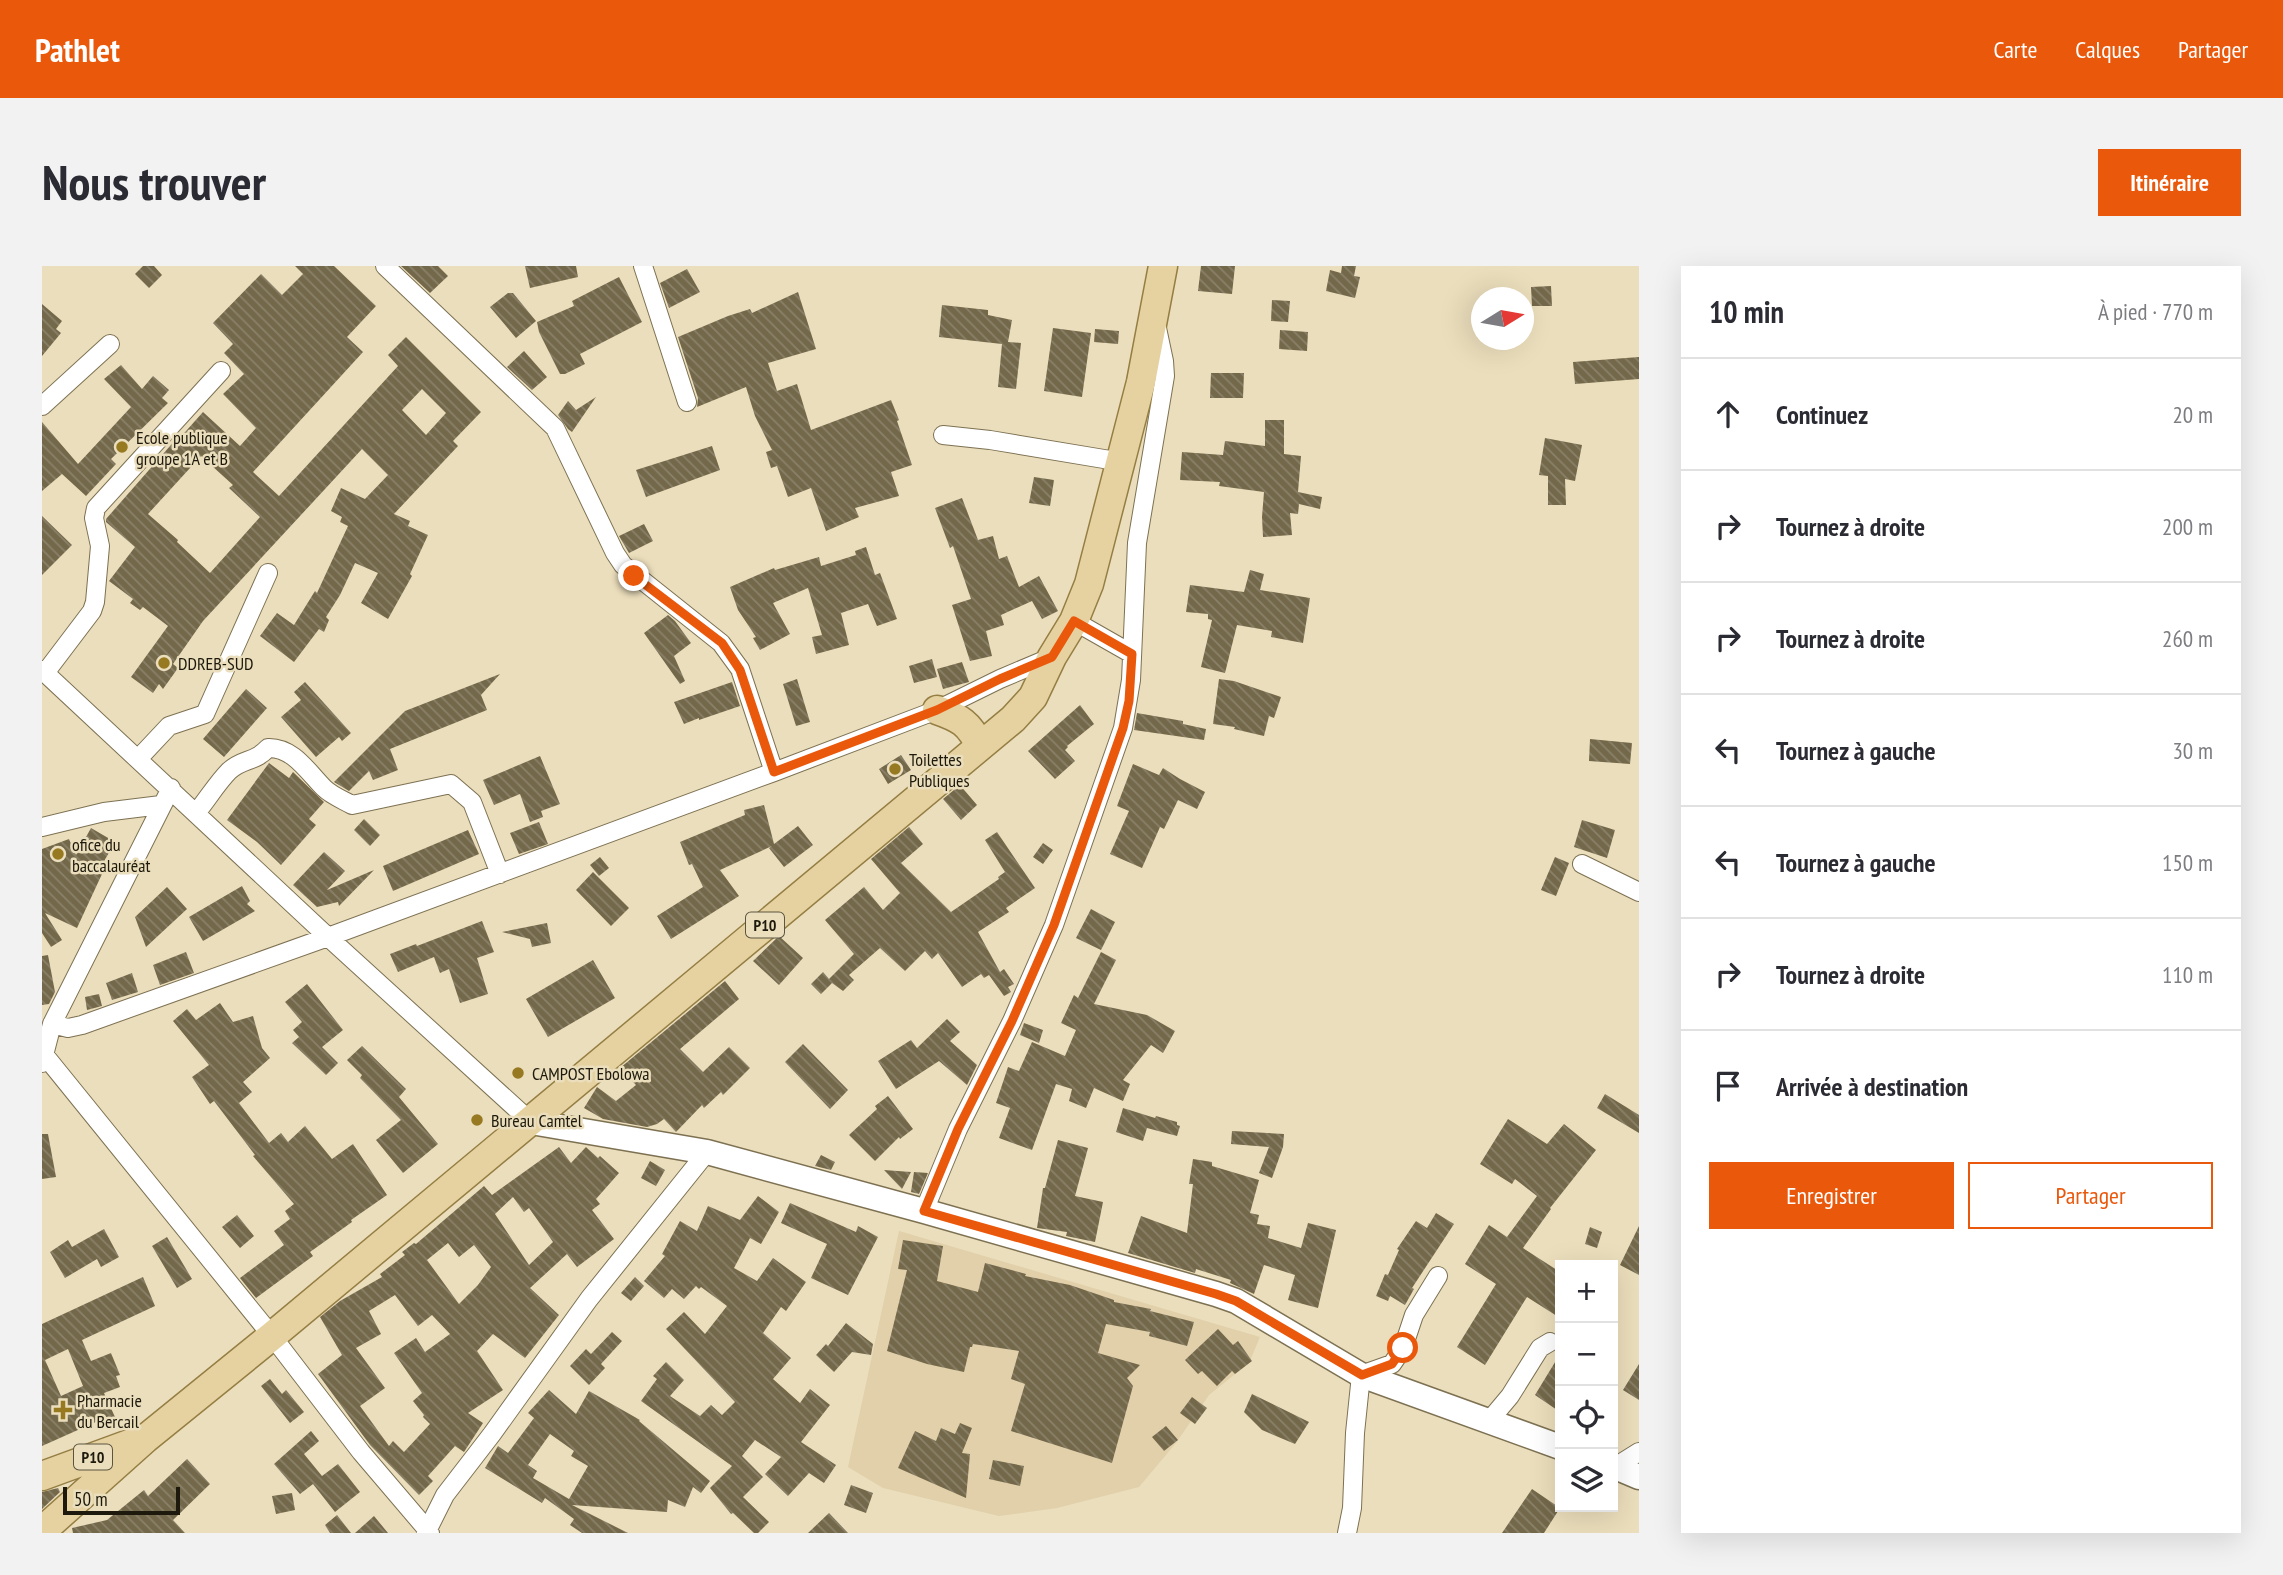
<!DOCTYPE html>
<html lang="fr">
<head>
<meta charset="utf-8">
<style>
  :root { --surface:#fff; --page:#f2f2f3; --text:#2b2b33; --muted:#7c7c81; --line:#e1e1e2; --accent:#ea580c }
  body { margin:0; font-family:"PT Sans Narrow",sans-serif; background:var(--page); color:var(--text) }
  .controls { position:absolute; right:21px; bottom:21px; display:grid; overflow:hidden; border-radius:0px; box-shadow:0 7px 28px #0002 }
  .controls button { width:63px; height:63px; display:grid; place-items:center; padding:0; border:0; border-bottom:2px solid var(--line); background:var(--surface); color:var(--text); font:35px sans-serif }
  .compass { position:absolute; left:1429px; top:21px; width:63px; height:63px; border-radius:50%; background:var(--surface); box-shadow:0 7px 28px #0002; rotate:79deg }
  .scale { position:absolute; left:21px; bottom:18px; width:117px; box-sizing:border-box; padding-left:7px; border:4px solid #1d190c; border-top:0; font-size:19px; line-height:24px; white-space:nowrap; color:#1d190c; -webkit-text-stroke:5px #ebdebc; paint-order:stroke }
  .stop { position:absolute; width:21px; height:21px; margin:-16px; border:5px solid #ea580c; border-radius:50%; background:#fff }
  .stop.end { background:#ea580c; border-color:#fff; box-shadow:0 2px 7px #0008 }
  .list { margin:0; padding:0; list-style:none }
  h2 { display:flex; justify-content:space-between; align-items:center; height:91px; margin:0; padding:0 28px; font-size:30px }
  h2 small { font-size:23px; font-weight:400; color:var(--muted) }
  .list li { display:grid; grid-template-columns:46px 1fr auto; gap:21px; align-items:center; box-sizing:border-box; height:112px; padding:0 28px; border-top:2px solid var(--line) }
  .list b { display:block; font-size:26px; white-space:nowrap }
  .list em { font-size:23px; font-style:normal; color:var(--muted) }
  .actions { display:flex; gap:14px; padding:21px 28px }
  .actions a { flex:1; padding:16px 0; border:2px solid var(--accent); border-radius:0px; text-align:center; font-size:24px; color:var(--accent) }
  .actions .main { background:var(--accent); color:#fff }
  .icon { flex:none; width:38px; height:38px; fill:none; stroke:currentColor; stroke-width:2; stroke-linecap:round; stroke-linejoin:round }
  .map { position:relative; flex:none; width:1597px; height:1267px; overflow:hidden; border-radius:0px }
  header { display:flex; align-items:center; gap:42px; box-sizing:border-box; height:98px; padding:0 35px; background:var(--accent); color:#fff }
  header strong { font-size:33px }
  nav { display:flex; gap:38px; margin-inline-start:auto; font-size:24px }
  .intro { display:flex; align-items:center; justify-content:space-between; box-sizing:border-box; height:168px; padding:0 42px }
  h1 { margin:0; font-size:49px }
  .button { padding:18px 32px; border-radius:0px; background:var(--accent); color:#fff; font-size:24px; font-weight:700 }
  main { display:flex; gap:42px; padding:0 42px }
  aside { flex:1; background:var(--surface); border-radius:0px; box-shadow:0 7px 28px #0002 }
  .map>svg:first-child { display:block }
</style>
</head>
<body>
<header>
<strong>Pathlet</strong>
<nav><a>Carte</a><a>Calques</a><a>Partager</a></nav>
</header>
<div class="intro"><h1>Nous trouver</h1><a class="button">Itinéraire</a></div>
<main>
<div class="map">
<svg width="1597" height="1267" viewBox="0 0 1597 1267">
  <defs>
    <pattern id="building-back-hatch" width="6" height="6" patternUnits="userSpaceOnUse" patternTransform="scale(1.75)"><rect width="6" height="6" fill="#74684a"/><path d="M-1 5l2 2M0 0l6 6M5-1l2 2" fill="none" stroke="#89816a"/></pattern>
  </defs>
  <rect width="100%" height="100%" fill="#ebdebc"/>
  <path fill="#e1d0a9" d="M857 965 1218 1071 1207 1097 1167 1129 1134 1177 1097 1221 1015 1242 957 1250 841 1222 806 1201Z"/>
  <path fill="url(#building-back-hatch)" fill-rule="evenodd" d="M101 0H112L120 9 107 22 93 8Z
    M253 0H292L334 40 305 71 321 86 211 206 237 230 356 100 346 89 364 71 439 146 411 175 416 180 352 248 368 255 366 260 386 269 368 308 370 310 346 353 319 337 336 307 313 297 298 329 284 351 287 354 282 366 277 363 252 396 218 370 235 347 252 359 273 325 275 327 306 260 298 256 300 251 289 245 299 222 323 233 346 209 320 183 161 355 131 398 136 402 121 423 117 418 111 427 89 411 126 360 101 341 98 344 88 337 91 333 67 315 93 281 64 256V253L135 172 136 174 161 146 198 180 214 162 181 128 202 108 182 87 191 78 171 57 219 8 240 29 261 8ZM380 123 404 147 384 169 360 144ZM159 190 191 219 187 222 218 251 168 307 135 276 136 274 106 248Z
    M359 0H396L406 10 388 27Z
    M483 0H534L536 11 488 22Z
    M1159 0H1193L1190 28 1156 25Z
    M1300 0H1314L1312 10 1318 11 1313 32 1284 25 1288 4 1299 7Z
    M645 3 658 26 627 42 618 17Z
    M577 11 600 56 538 88 543 98 523 108H518L497 66 495 56 532 40 530 35Z
    M1509 20 1510 40H1490L1489 21Z
    M756 26 774 83 726 97 735 125 755 118 769 164 849 134 857 154 855 155 870 199 849 206 857 230 813 242 817 251 784 265 769 222 746 231 735 200 729 202 724 186 730 184 713 150 704 121 655 141 656 132 636 71 686 50 708 43 710 47Z
    M466 27H471L494 55 474 72 448 41Z
    M1230 34 1248 35 1246 56 1229 55Z
    M0 38 20 55 14 63 19 67 0 90Z
    M900 39 946 44V49L970 54 966 76 979 77 974 123 956 121 960 78 897 71Z
    M1011 62 1049 67 1040 131 1002 125Z
    M1053 63 1077 65 1076 78 1052 76Z
    M1238 64 1266 66 1265 85 1237 83Z
    M482 85 505 111 490 124 465 101Z
    M1597 91V113L1533 118 1531 96Z
    M79 99 100 123 111 110 127 124 120 132 126 137 69 193 74 198 44 230 20 208 0 225V156L36 198 89 141 62 113Z
    M1169 107H1202L1201 132H1168Z
    M554 131 530 166 526 163 516 149 526 135 534 144Z
    M1223 154H1242V188L1259 190 1256 226 1280 231 1278 243 1257 238 1256 248 1248 247 1250 269 1221 271 1220 251 1222 226 1177 220 1178 216 1138 214 1140 186 1181 189 1183 175 1223 180Z
    M1503 172 1540 179 1533 215 1523 213 1524 239H1506V210L1497 209Z
    M670 180 678 204 604 231 594 204Z
    M992 211 1012 214 1008 240 987 237Z
    M920 232 936 274 951 270 957 293 965 290 977 321 997 310 1016 345 1000 353 990 335 959 349 962 359 944 365 950 390 928 395 910 339 929 333 911 280 908 282 893 242Z
    M0 250 30 279 0 309Z
    M602 258 611 275 587 287 577 270Z
    M824 281 833 309 838 307 855 353 835 360 826 338 799 347 807 379 774 388 770 371 780 369 766 322 731 337 748 368 718 384 711 372 714 371 696 344 688 321 732 302 733 304 777 291 779 300 814 289 813 285Z
    M1208 304 1222 308 1218 324 1268 332 1261 377 1229 371 1230 365 1195 359 1183 407 1159 401 1170 354 1166 353V348L1144 346 1148 319 1202 326Z
    M626 349 633 355 649 377 632 390 643 415 638 418 602 367Z
    M890 393 895 411 872 417 867 400Z
    M920 396 927 416 901 423 895 403Z
    M458 408 439 429 445 444 348 483 356 504 331 514 327 505 307 525 292 516 363 445Z
    M755 413 768 456 754 460 741 418Z
    M1177 413 1192 415 1239 431 1232 452 1227 450 1222 470 1192 463 1193 461 1171 458Z
    M263 416 309 467 300 475 297 471 274 491 239 451 259 434 252 426Z
    M690 416 698 440 657 454V452L642 458 632 436Z
    M204 423 225 442 182 491 161 473Z
    M1038 439 1052 458 1025 480 1026 481 1023 484 1033 495 1013 513 986 485Z
    M1095 447 1141 455V458L1164 463 1162 474 1092 464Z
    M1548 473 1590 477 1588 498 1547 495Z
    M859 489 869 504 846 518 837 503Z
    M498 490 518 538 499 545 501 551 488 556 478 528 452 539 441 514Z
    M227 497 247 512 251 506 282 536 267 553 274 559 239 599 215 576 185 554Z
    M1091 498 1117 509 1121 502 1138 513 1163 526 1155 543 1136 534 1122 563 1118 561 1100 602 1068 588 1087 545 1075 540Z
    M918 519 935 539 919 554 901 533Z
    M722 539 732 578 756 560 771 579 742 601 727 582 730 580 678 604 697 630 629 673 615 650 661 621 650 598 647 599 638 576 703 549 702 544Z
    M322 553 338 569 328 580 312 564Z
    M1540 554 1573 564 1565 592 1532 581Z
    M497 556 506 578 477 588 468 567Z
    M867 561 881 578 859 597 909 646 957 613 956 611 963 606 943 574 955 566 993 622 964 642 967 646 936 666 958 706 962 703 972 718 966 721 969 726 962 730 947 709 942 712 939 708 920 721 896 687 890 693 883 685 863 705 838 682 807 709 812 714 801 725 790 717 779 728 769 718 781 706 787 713 812 688 783 654 822 621 841 644 858 627 829 593Z
    M49 562 73 576 56 606 60 608 35 662 3 647 20 674 9 681 0 667V583L27 573 34 589Z
    M426 564 437 588 351 625 341 600Z
    M1001 577 1011 584 1001 598 991 591Z
    M282 586 303 605 285 624 332 604 297 640 296 636 275 641 251 619Z
    M558 591 567 602 557 610 548 599Z
    M1513 591 1527 597 1514 630 1499 624Z
    M551 606 587 642 569 660 534 624Z
    M200 620 208 635 205 638 213 645 161 675 147 651Z
    M125 621 145 643 104 681 93 651Z
    M1049 643 1073 656 1059 684 1034 672Z
    M440 655 452 686 435 692 446 728 418 737 407 703 398 707 392 691 356 706 348 688 374 678 375 680Z
    M505 657 509 677 490 681 488 673 460 666Z
    M737 670 761 692 737 719 711 695Z
    M144 686 152 707 118 719 111 699Z
    M1059 686 1074 694 1052 738 1105 749 1133 765 1121 787 1109 779 1081 814 1088 818 1081 835 1052 822 1044 842 1027 835 1030 823 1014 818 990 884 957 872 968 842 954 837 966 801 977 805 990 776 1023 790 1034 764 1019 757 1032 729 1036 732Z
    M6 689 13 726 7 738 0 739V690Z
    M551 694 573 732 506 771 484 733Z
    M90 707 96 726 70 734 64 717Z
    M683 715 697 733 638 783 661 806 687 781 708 802 681 829 679 826 662 842 660 839 634 866 622 853 615 858 605 861 561 853 542 842 555 821 574 835 594 819 578 802Z
    M265 718 301 764 280 781 296 797 284 809 250 777 257 771 251 764 260 756 243 736Z
    M57 728 60 740 45 744 43 731Z
    M178 737 191 756 211 750 220 782 228 792 201 816 210 826 197 837 227 877 239 867 246 876 263 860 290 893 311 878 345 929 309 954 310 956 268 986 271 990 214 1032 198 1012 242 979 232 965 248 953 243 945 252 938 211 890 213 889 172 835 168 838 150 811 167 799 131 755 145 743 154 754Z
    M905 753 918 766 908 775 935 799 925 819 897 795 854 823 836 795 869 774 875 782Z
    M982 757 1001 764 997 777 978 769Z
    M761 778 806 824 788 843 743 796Z
    M320 780 364 823 357 831 396 878 361 907 334 874 359 854 318 812 320 809 305 794Z
    M1563 828 1597 849V867L1555 842Z
    M846 830 871 863 858 873 857 871 833 895 807 869 835 843 833 840Z
    M1081 842 1113 852 1114 850 1135 856V859L1138 860 1135 870 1105 862 1101 875 1074 866Z
    M1466 853 1505 878 1522 858 1554 884 1508 942 1509 943 1481 982 1518 1006V1052L1485 1031 1443 1099 1415 1081 1454 1018 1423 998 1447 959 1465 971 1495 930 1473 913 1470 918 1438 898Z
    M1190 865 1242 868 1241 881 1230 912 1217 907 1227 881 1189 878Z
    M0 868H6L14 911 0 913Z
    M1016 874 1046 882 1033 930 1061 936 1053 976 1024 970 1025 966 995 962 1001 922H1003Z
    M517 881 529 897 544 881 556 892 558 890 577 907 554 933 558 938 550 944 572 973 535 1001 525 988 488 1022 517 1049 483 1092 451 1068 435 1085 461 1124 426 1147 441 1157 422 1186 413 1180 386 1210 391 1215 377 1229 328 1179 276 1108 300 1089 278 1051 298 1035 340 1011 338 1008 363 989 360 986 372 977 374 978 442 920 450 929ZM471 931 482 946 487 942 511 976 487 999 453 948ZM406 977 417 991 432 979 449 1001 436 1019 417 1038 385 994ZM353 1029 376 1060 390 1049 408 1068 383 1086 374 1072 352 1087 380 1127 371 1135 382 1149 381 1151 388 1158 362 1186 351 1175 347 1180 318 1140 343 1122 314 1082 339 1068 327 1045Z
    M779 889 793 896 789 904 773 900Z
    M1151 893 1170 896V900L1217 914 1208 947 1217 949 1215 958 1228 960 1226 972 1259 982 1266 957 1294 964 1276 1042 1246 1034 1253 1009 1222 999 1212 1028 1188 1017 1189 1014 1154 1003 1153 1007 1086 987 1099 950 1145 967 1151 918H1147Z
    M608 895 623 904 614 920 599 912Z
    M842 904 869 906 860 923Z
    M872 906 886 907 877 928 869 926Z
    M716 930 737 946 719 978 708 972 692 1002 715 1015 731 992 764 1016 744 1045 739 1041 721 1067 749 1092 731 1113 758 1137 768 1123 788 1139 759 1176 794 1199 782 1217 767 1207 746 1230 723 1208 739 1191 713 1174 700 1190 721 1211 701 1231 727 1256 716 1267H712L691 1247 689 1248 668 1222 690 1200 599 1135 615 1113 611 1110 624 1096 642 1114 628 1130 658 1150 669 1139 680 1149 693 1136 624 1063 642 1046 663 1068 685 1040 659 1021 657 1023 654 1020 642 1033 630 1023 622 1032 602 1015 623 990 620 988 638 955 655 965 666 940 698 954Z
    M748 937 814 966 816 960 836 971 806 1029 769 1012 785 978 739 957Z
    M1394 947 1412 958 1370 1022 1372 1023 1363 1039 1348 1030 1346 1035 1334 1030 1343 1008 1346 1009 1357 984 1355 983 1374 955 1385 962Z
    M195 949 212 970 198 982 180 961Z
    M1597 960V1009L1578 999Z
    M1548 961 1560 966 1555 982 1543 978Z
    M62 963 77 991 59 1001 55 993 23 1012 8 986 26 974 30 981Z
    M125 971 150 1013 135 1022 110 980Z
    M861 974 901 980 895 1015 936 1026 943 997 984 1008 983 1010 1028 1019 1072 1034V1036L1109 1043 1108 1045 1152 1056 1145 1080 1107 1070 1108 1066 1064 1058 1056 1087 1098 1099 1085 1112 1091 1120 1070 1197 969 1165 983 1118 969 1113 977 1085 931 1078 930 1081H928L922 1106 885 1098 845 1085 865 1004 856 1003Z
    M101 1011 113 1040 40 1074 49 1095 69 1087 78 1109 74 1110 78 1121 62 1127 73 1151 57 1158 56 1155 0 1180V1058ZM26 1083 41 1120 19 1130 3 1094Z
    M593 1011 602 1020 589 1035 579 1027Z
    M804 1057 831 1078 829 1089 810 1086 792 1106 774 1089 784 1078 786 1080Z
    M1176 1063 1191 1079 1196 1075 1210 1095 1193 1108 1190 1105 1175 1120 1160 1105 1156 1108 1143 1094Z
    M570 1066 580 1075 559 1098 563 1102 547 1119 528 1100 544 1083 549 1088Z
    M1518 1088V1146L1493 1129Z
    M1597 1098V1134L1581 1124Z
    M228 1113 240 1128 244 1124 262 1146 248 1157 219 1120Z
    M507 1124 534 1148 547 1125 598 1154 597 1155 668 1215 659 1227 651 1221 643 1241 626 1234 625 1246 530 1239 586 1267H540L528 1259 532 1253 503 1232 500 1237 443 1202 456 1180 466 1187 492 1152 486 1147ZM508 1168 532 1185 529 1190 546 1200 527 1233 491 1212 495 1205 486 1199Z
    M1210 1128 1267 1156 1253 1178 1220 1164 1202 1146Z
    M1150 1131 1165 1142 1153 1158 1138 1147Z
    M918 1157 930 1162 920 1187 928 1188 924 1232 856 1202 873 1165 894 1175 899 1162 913 1168Z
    M1124 1160 1136 1174 1122 1185 1110 1171Z
    M269 1165 277 1175 262 1188 280 1210 296 1198 318 1226 293 1246 271 1218 258 1228 232 1198Z
    M145 1193 168 1218 131 1254 143 1267H31L30 1262 65 1254 102 1224 106 1230Z
    M951 1194 982 1200 978 1220 947 1213Z
    M809 1219 831 1227 824 1247 802 1239Z
    M16 1222 18 1226 0 1243V1226Z
    M1490 1223 1518 1242 1502 1267H1460Z
    M250 1227 253 1244 234 1248 230 1230Z
    M787 1247 806 1267H766Z
    M295 1249 309 1267H288L283 1259Z
    M332 1250 346 1267H313Z"/>
  <g fill="none" stroke-linecap="round" stroke-linejoin="round">
    <g stroke="#7d7152" stroke-width="20">
      <path id="street" d="M343 0 513 162 573 287 581 299 679 377 698 403 732 506
        M601 0 645 136
        M0 140 68 78
        M901 169 948 174 1080 196
        M1032 355 1090 388
        M0 404 286 671 489 856
        M3 407 50 345 53 336 58 280 52 252 54 242 179 105
        M96 493 127 460 163 448 226 307
        M154 547C165 534 175 517 187 505 201 492 212 497 226 482 251 481 266 506 282 522 289 529 301 534 310 539L409 518 430 536 458 608
        M0 561 62 546 119 539
        M1540 598 1597 626
        M10 758 26 762 40 759 286 671 732 506 895 444 958 413 1010 391
        M0 786 230 1070 319 1186 388 1267
        M0 797 10 758 129 522
        M882 945 916 863 970 755 1012 659 1081 462 1089 414 1095 277 1123 110 1122 95 1115 62
        M1447 1155 1468 1130 1498 1082 1508 1076
        M1573 1201 1597 1186
        M384 1267 403 1229 450 1168 547 1033 665 886
        M1305 1267 1310 1242 1313 1167 1319 1109 1350 1098 1361 1082 1372 1049 1396 1010"/>
    </g>
    <g stroke="#7d7152" stroke-width="27">
      <path id="secondary" d="M489 856 665 886 882 945 1174 1028 1194 1035 1319 1109 1518 1181
        M1571 1200 1597 1211"/>
    </g>
    <g stroke="#957e43" stroke-width="31">
      <path id="primary" d="M895 444C918 452 927 457 938 480
        M0 1210 90 1177
        M0 1265 103 1173 230 1070 971 453 991 431 1010 391 1032 355 1047 318 1099 116 1121 0"/>
    </g>
    <use href="#street" stroke="#fff" stroke-width="18"/>
    <use href="#secondary" stroke="#fff" stroke-width="24"/>
    <use href="#primary" stroke="#e6d2a0" stroke-width="28"/>
  </g>
  <g fill="none" stroke-linecap="round" stroke-linejoin="round">
    <path stroke="#ea580c" stroke-width="9" d="M592 310 680 377 698 404 732 506 895 444 958 413 1010 391 1032 355 1090 388 1087 435 1081 462 1012 659 970 755 916 863 882 945 1174 1028 1194 1035 1320 1109 1350 1098 1361 1082"/>
  </g>
  <g fill="#977921" stroke="#ebdebc" stroke-width="2.5">
    <circle cx="80" cy="181" r="7"/>
    <circle cx="122" cy="397" r="7"/>
    <circle cx="853" cy="503" r="7"/>
    <circle cx="16" cy="588" r="7"/>
    <circle cx="476" cy="807" r="7"/>
    <circle cx="435" cy="854" r="7"/>
    <path d="M17.5 1133.5h7v7h7v7h-7v7h-7v-7h-7v-7h7z"/>
  </g>
  <g text-anchor="middle" dominant-baseline="central" stroke-width="5" stroke-linejoin="round" paint-order="stroke">
    <g fill="#ebdebc" stroke="#5b5441" stroke-width="2">
      <rect x="704" y="646.5" width="38" height="25" rx="5"/>
      <rect x="32" y="1178.5" width="38" height="25" rx="5"/>
    </g>
    <g font-size="16" font-weight="bold" fill="#1d190c">
      <text x="723" y="659">P10</text>
      <text x="51" y="1191">P10</text>
    </g>
    <g font-size="18" fill="#1d190c" stroke="#ebdebc" text-anchor="start">
      <text x="94" y="171">Ecole publique<tspan x="94" dy="21">groupe 1A et B</tspan></text>
      <text x="136" y="397">DDREB-SUD</text>
      <text x="867" y="493">Toilettes<tspan x="867" dy="21">Publiques</tspan></text>
      <text x="30" y="578">ofice du<tspan x="30" dy="21">baccalauréat</tspan></text>
      <text x="490" y="807">CAMPOST Ebolowa</text>
      <text x="449" y="854">Bureau Camtel</text>
      <text x="35" y="1134">Pharmacie<tspan x="35" dy="21">du Bercail</tspan></text>
    </g>
  </g>
</svg>
<div class="controls">
<button>+</button>
<button>−</button>
<button><svg class="icon" aria-label="locate" viewBox="0 0 24 24"><circle cx="12" cy="12" r="6"/><path d="M12 2v4M12 18v4M2 12h4M18 12h4"/></svg></button>
<button><svg class="icon" aria-label="layers" viewBox="0 0 24 24"><path d="M12 4l9 5-9 5-9-5zM3 14l9 5 9-5"/></svg></button>
</div>
<svg class="compass" viewBox="-18 -18 36 36"><path d="M0-13l5 13h-10z" fill="#e53935"/><path d="M0 13l5-13h-10z" fill="#7c7c81"/></svg>
<div class="scale">50 m</div>
<div class="stop" style="left:1361px;top:1082px"></div>
<div class="stop end" style="left:592px;top:310px"></div>
</div>
<aside>
<h2>10 min<small>À pied · 770 m</small></h2>
<ul class="list">
<li><svg class="icon" aria-label="ahead" viewBox="0 0 24 24"><path d="M12 20V5M6 11l6-6 6 6"/></svg><div><b>Continuez</b></div><em>20 m</em></li>
<li><svg class="icon" aria-label="right" viewBox="0 0 24 24"><path d="M7 20v-9h11M14 6l5 5-5 5"/></svg><div><b>Tournez à droite</b></div><em>200 m</em></li>
<li><svg class="icon" aria-label="right" viewBox="0 0 24 24"><path d="M7 20v-9h11M14 6l5 5-5 5"/></svg><div><b>Tournez à droite</b></div><em>260 m</em></li>
<li><svg class="icon" aria-label="left" viewBox="0 0 24 24"><path d="M17 20v-9H6M10 6l-5 5 5 5"/></svg><div><b>Tournez à gauche</b></div><em>30 m</em></li>
<li><svg class="icon" aria-label="left" viewBox="0 0 24 24"><path d="M17 20v-9H6M10 6l-5 5 5 5"/></svg><div><b>Tournez à gauche</b></div><em>150 m</em></li>
<li><svg class="icon" aria-label="right" viewBox="0 0 24 24"><path d="M7 20v-9h11M14 6l5 5-5 5"/></svg><div><b>Tournez à droite</b></div><em>110 m</em></li>
<li><svg class="icon" aria-label="arrive" viewBox="0 0 24 24"><path d="M6 21V4h12l-3 4 3 4H6"/></svg><div><b>Arrivée à destination</b></div></li>
</ul>
<div class="actions"><a class="main">Enregistrer</a><a>Partager</a></div>
</aside>
</main>
</body>
</html>
